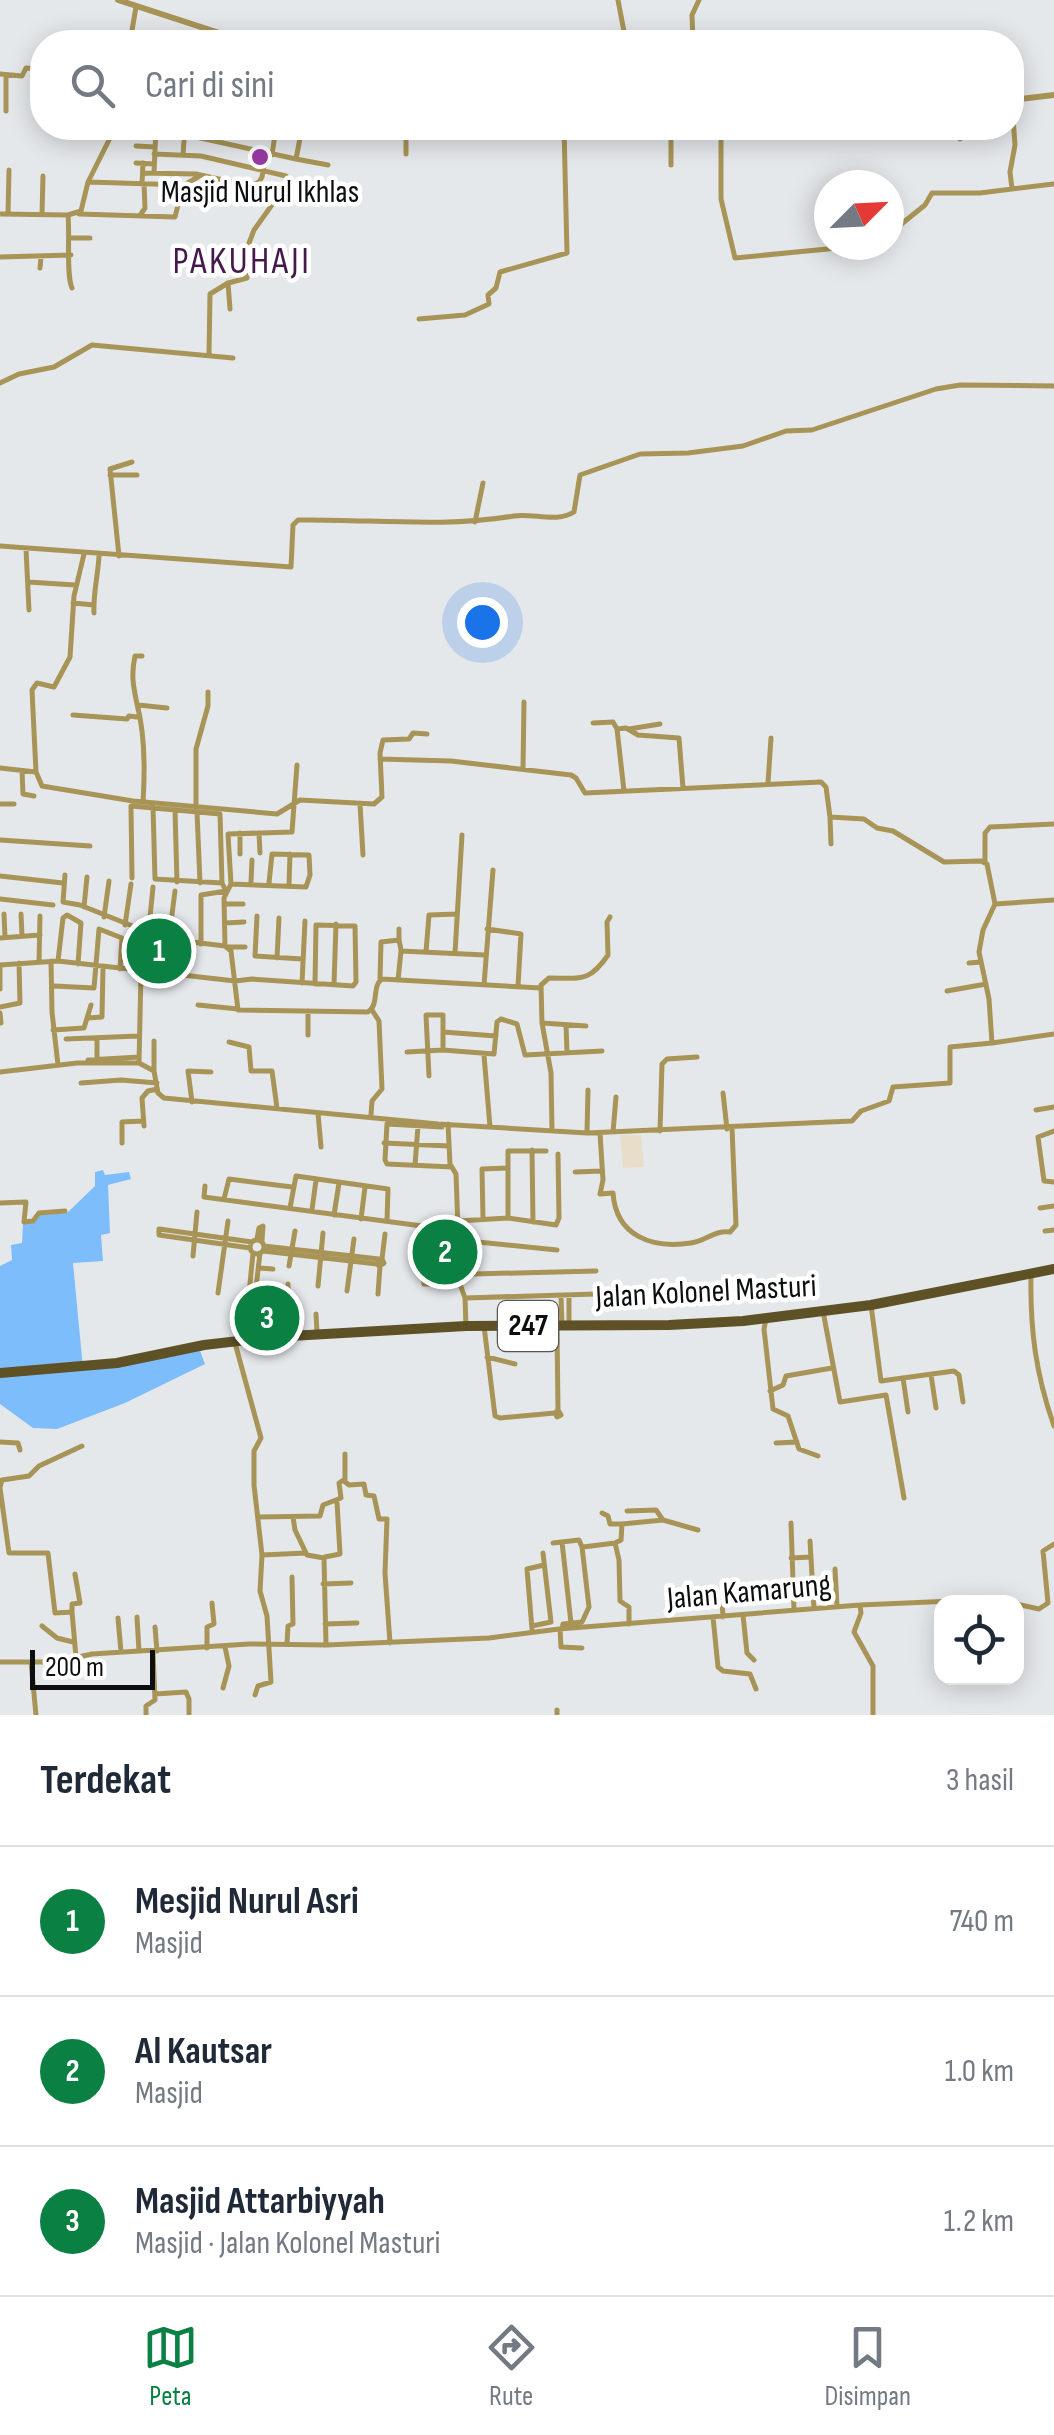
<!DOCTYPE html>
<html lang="id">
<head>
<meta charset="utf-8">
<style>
  :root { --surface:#fff; --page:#f2f2f3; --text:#1f2937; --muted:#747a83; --line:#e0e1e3; --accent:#0b8043 }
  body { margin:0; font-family:"Sofia Sans Condensed",sans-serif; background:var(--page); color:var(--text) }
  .controls { position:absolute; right:30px; bottom:30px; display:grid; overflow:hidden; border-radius:20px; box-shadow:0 5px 25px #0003 }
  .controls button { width:90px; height:90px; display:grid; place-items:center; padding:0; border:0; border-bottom:2px solid var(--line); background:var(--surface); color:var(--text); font:50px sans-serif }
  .compass { position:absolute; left:814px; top:170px; width:90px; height:90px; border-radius:50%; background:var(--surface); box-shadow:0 5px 25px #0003; rotate:66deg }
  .scale { position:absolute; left:30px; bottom:25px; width:125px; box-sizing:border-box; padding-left:10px; border:5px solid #0d0e0f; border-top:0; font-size:28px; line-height:35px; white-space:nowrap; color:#0d0e0f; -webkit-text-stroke:8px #fff; paint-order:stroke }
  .you { position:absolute; left:482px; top:622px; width:35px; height:35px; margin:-25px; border:8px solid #fff; border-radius:50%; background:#1a73e8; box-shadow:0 0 0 15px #1a73e833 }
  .badge { display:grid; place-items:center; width:65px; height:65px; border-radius:50%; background:var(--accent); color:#fff; font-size:32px; font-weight:700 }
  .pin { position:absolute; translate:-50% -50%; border:5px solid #fff; box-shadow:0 2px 10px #0006 }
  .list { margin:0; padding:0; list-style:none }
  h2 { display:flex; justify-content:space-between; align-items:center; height:130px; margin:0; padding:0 40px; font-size:42px }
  h2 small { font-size:32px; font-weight:400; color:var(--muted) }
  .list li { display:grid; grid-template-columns:65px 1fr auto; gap:30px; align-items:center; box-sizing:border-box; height:150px; padding:0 40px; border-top:2px solid var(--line) }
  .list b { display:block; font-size:38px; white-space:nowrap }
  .list p { margin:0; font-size:32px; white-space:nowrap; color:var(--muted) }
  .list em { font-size:32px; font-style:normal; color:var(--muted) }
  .icon { flex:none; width:55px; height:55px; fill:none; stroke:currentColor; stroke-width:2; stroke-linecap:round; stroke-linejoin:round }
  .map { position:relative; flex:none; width:1054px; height:1715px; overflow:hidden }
  .search { position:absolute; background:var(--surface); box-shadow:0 5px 25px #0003; left:30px; right:30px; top:30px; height:110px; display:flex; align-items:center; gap:25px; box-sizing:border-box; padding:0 35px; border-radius:40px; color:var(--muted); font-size:38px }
  .sheet { height:580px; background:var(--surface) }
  nav { display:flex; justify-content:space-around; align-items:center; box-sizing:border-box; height:140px; border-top:2px solid var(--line); background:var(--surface); font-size:28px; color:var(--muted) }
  nav a { display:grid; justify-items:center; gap:5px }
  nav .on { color:var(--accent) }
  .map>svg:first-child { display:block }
</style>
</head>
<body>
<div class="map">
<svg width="1054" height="1715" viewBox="0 0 1054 1715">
  <rect width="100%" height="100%" fill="#e5e8eb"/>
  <path fill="#e8ddc8" d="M620 1135H641L644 1167 623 1168Z"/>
  <path fill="#7ebdfb" d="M103 1170 105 1175 129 1172 131 1179 108 1185 110 1233 101 1235 103 1261 73 1263 83 1368 199 1348 205 1364 125 1403 57 1429 33 1428 0 1404V1266L12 1260 11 1245 22 1243 23 1223 35 1222 37 1215 67 1213 95 1186V1172Z"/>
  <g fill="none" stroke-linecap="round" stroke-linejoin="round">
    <path stroke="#a89456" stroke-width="5" d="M618 0 626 42
      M447 37V42
      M130 42 136 7
      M693 42 692 15 699 0
      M0 74 22 76 26 68 42 69
      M1012 104 1015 145 1010 172 1012 189
      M6 111V75
      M197 128 196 137 296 159 302 128
      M304 128 344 136
      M401 128 406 136V154
      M721 128V199L735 258 869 245
      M857 128V135
      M959 128 960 139
      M156 136 176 137
      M212 140 215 128
      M136 146 155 147
      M154 154 201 156 286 176
      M183 155 184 141
      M272 155 276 128
      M296 159 328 165
      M136 163 154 164
      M671 165V135L675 128
      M143 173 196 174 250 186 259 182 262 177 266 154
      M154 173 156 128
      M88 182 184 185 198 177
      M142 184 143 163
      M0 214 68 215 81 211 88 182 115 128
      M8 214 9 170
      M79 214 175 217 179 201 210 194 217 179
      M141 214 145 208 144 184
      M42 215 43 176
      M68 215C70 234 66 275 72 288
      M889 234 925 205 932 193H980L1053 184
      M70 238H90
      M0 257 71 255
      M40 268 41 257
      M228 283 230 309
      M419 319 465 315 489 304 488 295 496 288 500 272 567 253 564 128
      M209 354 210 294 228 283 247 278 248 246 254 230 274 202 266 192 242 194 238 184
      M0 383 19 374 54 367 92 345 233 358
      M110 475H137
      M475 522 483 483
      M0 546 291 567 293 525 298 520C371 519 442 528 514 516 533 513 557 523 574 512L580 475 640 454 688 453 743 446 786 431 812 430 936 389 960 385 1054 386
      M26 549 29 610
      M84 554 74 596 70 657 54 687 37 683 32 690 36 772 42 786 133 801 277 814 300 800 374 804 382 797 380 753 383 740 409 739 413 733 427 734
      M119 556 110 469 132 462
      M28 582 75 585
      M73 603 94 605
      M94 613C93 593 98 576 99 556
      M142 656H135C131 675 133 685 137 704 145 734 145 771 143 802
      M138 705 167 708
      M73 715 127 719 129 716 137 717
      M593 723 613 722 617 729
      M629 729 660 724
      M297 765 292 832 228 834 231 884 224 898 225 946 231 951 238 1010 368 1012C380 1004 371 987 382 979L541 988
      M0 768 36 772
      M523 769 524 702
      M22 771 23 794 34 796
      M768 783 771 738
      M624 791 617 729 626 728 638 735 679 738 683 788
      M0 804H14
      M360 804 363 855
      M153 807 155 879 222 883
      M196 807V749L208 706V692
      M175 810 177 882
      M197 812 200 883
      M830 817 831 844
      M240 833V854
      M259 833 260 853
      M0 840 90 846
      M985 861V833L990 827 1054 824
      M65 875 63 902 80 905 135 927 167 923
      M0 876 63 883
      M132 878 131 806 220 814 222 883 226 891 201 895V944
      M251 882 252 860
      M231 884 306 887 310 875 309 855 272 854 269 883
      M289 885 290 854
      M0 899 53 905
      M226 904H243
      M995 904 1054 900
      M84 907 87 877
      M4 914 5 937
      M21 914 22 936
      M257 916 255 956 302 959
      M104 917 109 881
      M171 922 175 891
      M225 923 244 922
      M125 925 131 884
      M149 927 153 887
      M399 929V940
      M487 929 521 934 518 986
      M0 938 40 935
      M151 943 175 940 225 946
      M228 947H245
      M401 951 485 955
      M426 952 429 915 457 914
      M455 953 462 835
      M277 958 279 918
      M39 961 40 916
      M51 961 52 1012 58 1065
      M58 961 63 918 67 915 81 923 78 964
      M969 963 981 962
      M141 972 139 1063 154 1071 158 1093 164 1098 438 1124 587 1133 852 1121 861 1111 889 1101 893 1087 950 1083V1047L992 1043 989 999 979 952 983 930 995 904 987 864 981 861 944 862 893 831 877 828 864 819 830 817 826 787 821 782 585 793 576 778 571 775 451 761 380 759
      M150 973 152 941 167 930
      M380 979 381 942 399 940 401 950
      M398 980 401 951
      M302 983 305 921
      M334 984 336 924
      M484 985 493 870
      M54 986 94 988 99 929 122 938 120 969
      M0 989V965L58 961 235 981 252 979 353 986 356 982 355 926 316 925 315 984
      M947 991 986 984
      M198 1005 238 1009
      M0 1007 20 1003 19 963
      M308 1011V1035
      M0 1013 1 1023
      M88 1018 102 1017 103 967
      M542 1023 586 1026
      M566 1025 567 1052
      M53 1030 84 1028 91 1005
      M443 1032 496 1036
      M66 1039 138 1036
      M97 1039V1061
      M154 1041V1071
      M229 1042 249 1047 251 1071H272L277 1108
      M992 1043 1054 1034
      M407 1052 443 1050 494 1054 497 1022 501 1019 517 1024 525 1055 602 1051
      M484 1055 490 1127
      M88 1060 139 1057
      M0 1072 77 1063H139
      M429 1076 426 1015H443V1050
      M81 1083 121 1080 157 1083
      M723 1093 727 1129
      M192 1102 188 1071 211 1072
      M1036 1110 1054 1107
      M318 1113 321 1147
      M371 1115 372 1101 382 1089 379 1021 372 1010
      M448 1124 450 1164 456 1174 460 1284 465 1298 466 1326
      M144 1126 142 1098 148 1091 157 1089
      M442 1127 387 1124 385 1160 387 1164 452 1167
      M552 1131 551 1073 542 1023 541 985 549 978C580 978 589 983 608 955L607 922 610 917
      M660 1131 662 1064 667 1059 697 1057
      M1054 1131 1038 1137 1044 1181 1054 1182
      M587 1132 588 1090
      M613 1132 616 1097
      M600 1133 603 1180 600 1194 613 1193C616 1236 652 1249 691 1243 706 1241 714 1230 730 1232L736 1225 732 1128
      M122 1143V1122L143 1121
      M384 1143 449 1146
      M532 1150 533 1222
      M415 1165 418 1126
      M575 1172 602 1171
      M205 1186 204 1197 422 1226 438 1238 457 1236
      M224 1199 229 1179 292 1187
      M0 1203 26 1202 24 1222
      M290 1208 296 1176 388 1189 387 1221
      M1040 1208 1054 1206
      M312 1210 316 1180
      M334 1215 339 1183
      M483 1218 482 1169 507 1168
      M508 1218V1151H546
      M361 1219 365 1187
      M458 1221 508 1218 556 1225 559 1218 558 1154
      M24 1222 33 1221 39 1213 65 1211
      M159 1229V1235L250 1248
      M159 1229 252 1242
      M1045 1231 1054 1230
      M419 1235 424 1284H460
      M257 1239 259 1228 263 1226 262 1241
      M250 1247a7 7 0 1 1 14 0a7 7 0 1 1-14 0Z
      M458 1240 557 1250
      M264 1246 379 1259
      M263 1251 377 1264
      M193 1256 197 1212
      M382 1259 384 1263 379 1266 376 1263 382 1259 385 1234
      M289 1266 295 1231
      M259 1268 273 1269
      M1031 1276C1030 1330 1036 1375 1054 1426
      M460 1278 473 1274 596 1271
      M288 1284V1336
      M318 1286 323 1233
      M347 1291 354 1239
      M218 1293 228 1221
      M378 1294 380 1266
      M569 1295V1325
      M561 1296 562 1325
      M465 1298 596 1294
      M871 1305 881 1381 954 1371 959 1375 963 1402
      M823 1311 840 1402 886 1395 904 1498
      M316 1314 317 1332
      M766 1319 764 1329 773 1409 788 1416 799 1449 818 1456
      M484 1326 495 1416 500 1418 555 1413
      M557 1329 558 1410 555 1413 557 1417 561 1415 558 1410
      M257 1338 254 1305 260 1253
      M251 1339 248 1304 253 1253
      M235 1343 261 1438 254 1451V1485L262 1555 260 1591 267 1616 271 1682 258 1686 255 1695
      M487 1357 515 1364
      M931 1375 936 1408
      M903 1378 908 1412
      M770 1391 783 1385 786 1376 832 1368
      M0 1442 18 1443 20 1450
      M776 1443 797 1442
      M344 1481 349 1485 364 1484 366 1495 374 1496 379 1519H387L385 1573 390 1643
      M0 1487 2 1480 29 1476 39 1466 82 1446
      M0 1488 9 1553H48L55 1613 72 1612V1604L80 1603 75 1574
      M627 1511 656 1510 663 1520
      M602 1513 608 1516 610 1524H622
      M258 1517 320 1516 323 1505 341 1498 339 1483 345 1479V1454
      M293 1517 295 1530 307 1555 324 1558 326 1645
      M791 1523 794 1610
      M810 1541 814 1609
      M562 1542 571 1623
      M553 1543 579 1540 582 1547 589 1607 582 1622 563 1624 562 1629
      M583 1547 615 1543
      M262 1555 306 1553
      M325 1557 340 1554 337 1502
      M791 1558 811 1557
      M835 1569 837 1606
      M323 1584 351 1583
      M1016 1604 1039 1609 1048 1603 1043 1551 1054 1544
      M860 1605 861 1613 854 1632 873 1666V1715
      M72 1612 76 1657
      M743 1615 747 1653 754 1660
      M137 1617 139 1651
      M713 1617 718 1667 723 1671 750 1674 756 1689
      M723 1617 722 1600 741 1598
      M118 1618 121 1652
      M325 1624 357 1623
      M629 1624V1607L620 1601 619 1560 615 1543 621 1540 622 1524 663 1520 698 1530
      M42 1626 57 1638 73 1642
      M532 1626 551 1622 543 1553
      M155 1627 157 1651
      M532 1629 527 1569 544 1565
      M560 1629 561 1647 582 1648
      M287 1644 288 1626 293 1624 292 1577
      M207 1648V1627L214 1624 212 1603
      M0 1662H56L92 1654 249 1644 326 1645 489 1638 559 1629 860 1605 999 1599 1013 1602
      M31 1662 36 1715
      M223 1688 229 1666 225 1647
      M155 1694 186 1692 189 1699V1715
      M557 1710V1715
      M146 1715V1706L155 1700 153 1651"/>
    <path stroke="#a89456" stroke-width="6" d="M118 0 247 42
      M1012 100 1054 95"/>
    <path stroke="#5f5126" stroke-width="10" d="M0 1373 117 1363 204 1345 273 1337 466 1326 669 1325 743 1321 871 1305 1054 1269"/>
  </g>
  <circle fill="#973aa4" stroke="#fff" stroke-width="4" cx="260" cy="157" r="10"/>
  <g text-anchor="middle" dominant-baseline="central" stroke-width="9" stroke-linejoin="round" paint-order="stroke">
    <rect fill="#fff" stroke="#565657" stroke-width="2.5" x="498" y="1301" width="60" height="50" rx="8"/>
    <g font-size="30" font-weight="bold" fill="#0d0e0f">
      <text x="528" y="1326">247</text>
    </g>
    <g font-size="32" fill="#0d0e0f" stroke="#fff">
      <text x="260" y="192">Masjid Nurul Ikhlas</text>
    </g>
    <g font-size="32" fill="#0d0e0f" stroke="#fff">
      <text transform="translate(706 1292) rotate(-3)">Jalan Kolonel Masturi</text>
      <text transform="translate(749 1592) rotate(-5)">Jalan Kamarung</text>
    </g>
    <g font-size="38" letter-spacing="2.5" fill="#45194b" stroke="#fff">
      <text x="242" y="261">PAKUHAJI</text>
    </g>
  </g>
</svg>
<div class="controls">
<button><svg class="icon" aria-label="locate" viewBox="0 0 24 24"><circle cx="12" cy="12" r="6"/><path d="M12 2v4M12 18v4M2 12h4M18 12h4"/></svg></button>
</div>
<svg class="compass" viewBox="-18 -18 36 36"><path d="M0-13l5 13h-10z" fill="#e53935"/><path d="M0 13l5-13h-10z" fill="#747a83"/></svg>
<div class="scale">200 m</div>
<div class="you"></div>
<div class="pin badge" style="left:159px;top:951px">1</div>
<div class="pin badge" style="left:445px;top:1252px">2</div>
<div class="pin badge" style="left:267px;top:1318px">3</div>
<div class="search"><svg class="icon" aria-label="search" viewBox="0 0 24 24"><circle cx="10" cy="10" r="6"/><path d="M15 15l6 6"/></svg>Cari di sini</div>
</div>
<section class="sheet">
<h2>Terdekat<small>3 hasil</small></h2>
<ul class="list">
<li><span class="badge">1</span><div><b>Mesjid Nurul Asri</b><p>Masjid</p></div><em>740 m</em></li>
<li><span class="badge">2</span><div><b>Al Kautsar</b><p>Masjid</p></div><em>1.0 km</em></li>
<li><span class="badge">3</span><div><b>Masjid Attarbiyyah</b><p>Masjid · Jalan Kolonel Masturi</p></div><em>1.2 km</em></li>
</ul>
</section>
<nav>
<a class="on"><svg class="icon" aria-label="map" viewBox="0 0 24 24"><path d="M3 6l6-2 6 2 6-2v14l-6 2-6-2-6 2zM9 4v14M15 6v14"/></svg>Peta</a>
<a><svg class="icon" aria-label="directions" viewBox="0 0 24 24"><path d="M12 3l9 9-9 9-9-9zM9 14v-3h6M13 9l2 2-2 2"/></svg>Rute</a>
<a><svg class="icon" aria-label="saved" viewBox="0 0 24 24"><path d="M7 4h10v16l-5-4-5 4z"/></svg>Disimpan</a>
</nav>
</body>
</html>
